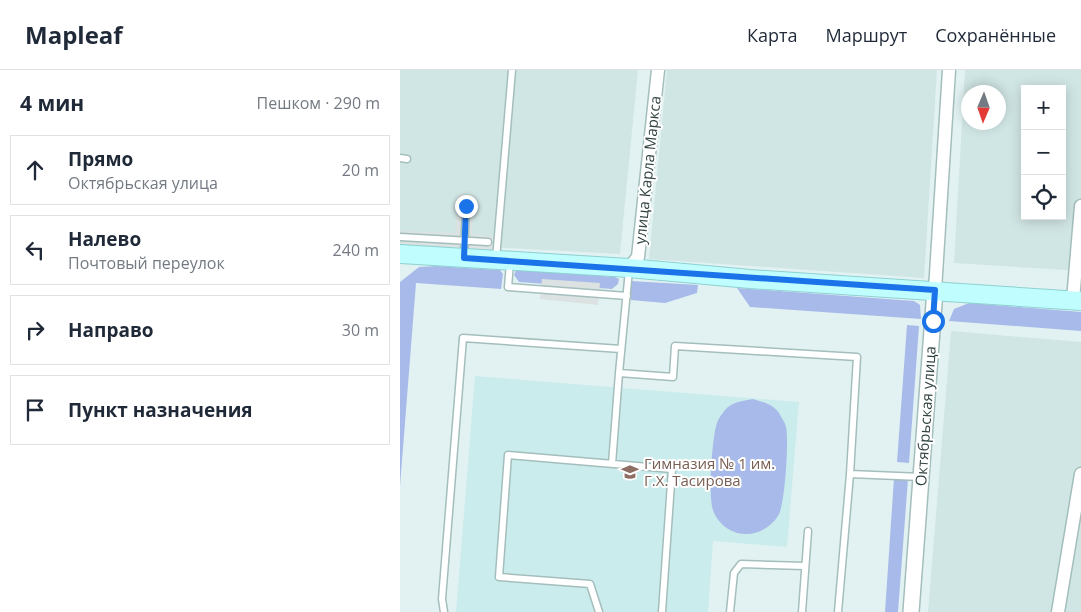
<!DOCTYPE html>
<html lang="ru">
<head>
<meta charset="utf-8">
<style>
  :root { --surface:#fff; --page:#f6f6f7; --text:#1f2937; --muted:#747a83; --line:#e0e1e3 }
  body { margin:0; font-family:"Open Sans",sans-serif; background:var(--page); color:var(--text) }
  .controls { position:absolute; right:15px; top:15px; display:grid; overflow:hidden; border-radius:0px; box-shadow:0 2px 12px #0003 }
  .controls button { width:45px; height:45px; display:grid; place-items:center; padding:0; border:0; border-bottom:1px solid var(--line); background:var(--surface); color:var(--text); font:25px sans-serif }
  .compass { position:absolute; left:561px; top:15px; width:45px; height:45px; border-radius:50%; background:var(--surface); box-shadow:0 2px 12px #0003; rotate:182deg }
  .stop { position:absolute; width:15px; height:15px; margin:-11px; border:4px solid #1a73e8; border-radius:50%; background:#fff }
  .stop.end { background:#1a73e8; border-color:#fff; box-shadow:0 1px 5px #0008 }
  .list { margin:0; padding:0; list-style:none }
  h2 { display:flex; justify-content:space-between; align-items:center; height:65px; margin:0; padding:0 20px; font-size:21px }
  h2 small { font-size:16px; font-weight:400; color:var(--muted) }
  .list li { display:grid; grid-template-columns:32px 1fr auto; gap:15px; align-items:center; box-sizing:border-box; height:70px; margin:0 10px 10px; padding:0 10px; border:1px solid var(--line); border-radius:0px }
  .list b { display:block; font-size:19px; white-space:nowrap }
  .list p { margin:0; font-size:16px; white-space:nowrap; color:var(--muted) }
  .list em { font-size:16px; font-style:normal; color:var(--muted) }
  .icon { flex:none; width:28px; height:28px; fill:none; stroke:currentColor; stroke-width:2; stroke-linecap:round; stroke-linejoin:round }
  .map { position:relative; flex:none; width:681px; height:542px; overflow:hidden }
  header { display:flex; align-items:center; gap:30px; box-sizing:border-box; height:70px; padding:0 25px; background:var(--surface); border-bottom:1px solid var(--line) }
  header strong { font-size:24px }
  nav { display:flex; gap:28px; margin-inline-start:auto; font-size:18px }
  main { display:flex }
  aside { flex:1; background:var(--surface) }
  .map>svg:first-child { display:block }
</style>
</head>
<body>
<header>
<strong>Mapleaf</strong>
<nav><a>Карта</a><a>Маршрут</a><a>Сохранённые</a></nav>
</header>
<main>
<aside>
<h2>4 мин<small>Пешком · 290 m</small></h2>
<ul class="list">
<li><svg class="icon" aria-label="ahead" viewBox="0 0 24 24"><path d="M12 20V5M6 11l6-6 6 6"/></svg><div><b>Прямо</b><p>Октябрьская улица</p></div><em>20 m</em></li>
<li><svg class="icon" aria-label="left" viewBox="0 0 24 24"><path d="M17 20v-9H6M10 6l-5 5 5 5"/></svg><div><b>Налево</b><p>Почтовый переулок</p></div><em>240 m</em></li>
<li><svg class="icon" aria-label="right" viewBox="0 0 24 24"><path d="M7 20v-9h11M14 6l5 5-5 5"/></svg><div><b>Направо</b></div><em>30 m</em></li>
<li><svg class="icon" aria-label="arrive" viewBox="0 0 24 24"><path d="M6 21V4h12l-3 4 3 4H6"/></svg><div><b>Пункт назначения</b></div></li>
</ul>
</aside>
<div class="map">
<svg width="681" height="542" viewBox="0 0 681 542">
  <rect width="100%" height="100%" fill="#e2f2f2"/>
  <path fill="#d0e6e5" fill-rule="evenodd" d="M0 0H238L220 184 0 172Z
    M267 0H537L524 208 249 189Z
    M565 0H681V201L554 193ZM625 19H662V146H625ZM568 22H598V52H568Z
    M551 261 681 272V542H528Z"/>
  <path fill="#cbecec" d="M75 306 399 332 387 477 313 471 308 542H56Z"/>
  <path fill="#a8bae9" d="M37 196 100 200 103 204 101 219 16 213 0 416V212L19 197Z
    M116 200 215 207 219 209 218 214 212 219 119 212 114 205Z
    M231 211 298 215 297 223 265 233 231 230Z
    M337 218 514 231 520 235 521 249 350 237Z
    M569 233 681 242V261L549 251 554 239Z
    M507 255 519 256 509 393 497 392Z
    M353 329C362 332 373 334 379 343 381 347 385 352 386 357 389 369 385 433 379 444 373 456 358 465 345 464 331 464 317 453 313 440 308 427 312 367 317 353 318 349 322 344 325 340 332 332 342 331 353 329Z
    M494 408 508 409 498 542H485Z"/>
  <path fill="#dbe2e1" d="M59 125 74 126 72 164 93 167 92 180 0 175V161L55 163Z
    M142 209 200 213 198 235 140 229Z"/>
  <g fill="none" stroke-linecap="round" stroke-linejoin="round">
    <g stroke="#a4bebc" stroke-width="9">
      <path id="service" d="M0 88 7 89
        M0 167 88 172
        M64 187 66 135
        M96 189 112 0
        M110 193 108 217 227 226
        M229 200 219 303 273 307 275 276 457 287 450 404 521 407
        M212 394 219 303
        M44 542 42 529 63 268 221 279
        M199 542 190 514 99 507 108 385 272 399 262 542
        M330 542 334 503 341 494 405 496
        M402 542 408 461
        M438 542 450 404"/>
    </g>
    <g stroke="#a4bebc" stroke-width="15">
      <path id="minor" d="M229 198 238 187 258 0
        M535 220 549 0
        M673 230 681 136
        M658 542 681 404"/>
    </g>
    <g stroke="#a4bebc" stroke-width="18">
      <path id="tertiary" d="M511 542 535 220"/>
    </g>
    <g stroke="#8dd1d1" stroke-width="20">
      <path id="secondary" d="M0 184 229 198 350 209 681 231"/>
    </g>
    <use href="#service" stroke="#fff" stroke-width="6"/>
    <use href="#minor" stroke="#fff" stroke-width="12"/>
    <use href="#tertiary" stroke="#fff" stroke-width="15"/>
    <use href="#secondary" stroke="#bffdff" stroke-width="18"/>
  </g>
  <g fill="none" stroke-linecap="round" stroke-linejoin="round">
    <path stroke="#1a73e8" stroke-width="6" d="M66 136 64 188 535 220 533 251"/>
  </g>
  <defs>
    <g id="school-bare" transform="scale(1.35)"><path d="M0-5L7-2L0 1L-7-2ZM-4 1L0 2.5L4 1V4Q0 6-4 4Z" fill="#8d6e63" stroke="#fff" stroke-width="2.5" paint-order="stroke"/></g>
  </defs>
  <g fill-rule="evenodd">
    <use href="#school-bare" x="230" y="402"/>
  </g>
  <g text-anchor="middle" dominant-baseline="central" stroke-width="4" stroke-linejoin="round" paint-order="stroke">
    <g font-size="15" fill="#324442" stroke="#fff">
      <text transform="translate(247 100) rotate(-84)">улица Карла Маркса</text>
      <text transform="translate(525 346) rotate(-86)">Октябрьская улица</text>
    </g>
    <g font-size="15" fill="#785e54" stroke="#fff" text-anchor="start">
      <text x="244" y="393">Гимназия № 1 им.<tspan x="244" dy="17">Г.Х. Тасирова</tspan></text>
    </g>
  </g>
</svg>
<div class="controls">
<button>+</button>
<button>−</button>
<button><svg class="icon" aria-label="locate" viewBox="0 0 24 24"><circle cx="12" cy="12" r="6"/><path d="M12 2v4M12 18v4M2 12h4M18 12h4"/></svg></button>
</div>
<svg class="compass" viewBox="-18 -18 36 36"><path d="M0-13l5 13h-10z" fill="#e53935"/><path d="M0 13l5-13h-10z" fill="#747a83"/></svg>
<div class="stop" style="left:533px;top:251px"></div>
<div class="stop end" style="left:66px;top:136px"></div>
</div>
</main>
</body>
</html>
